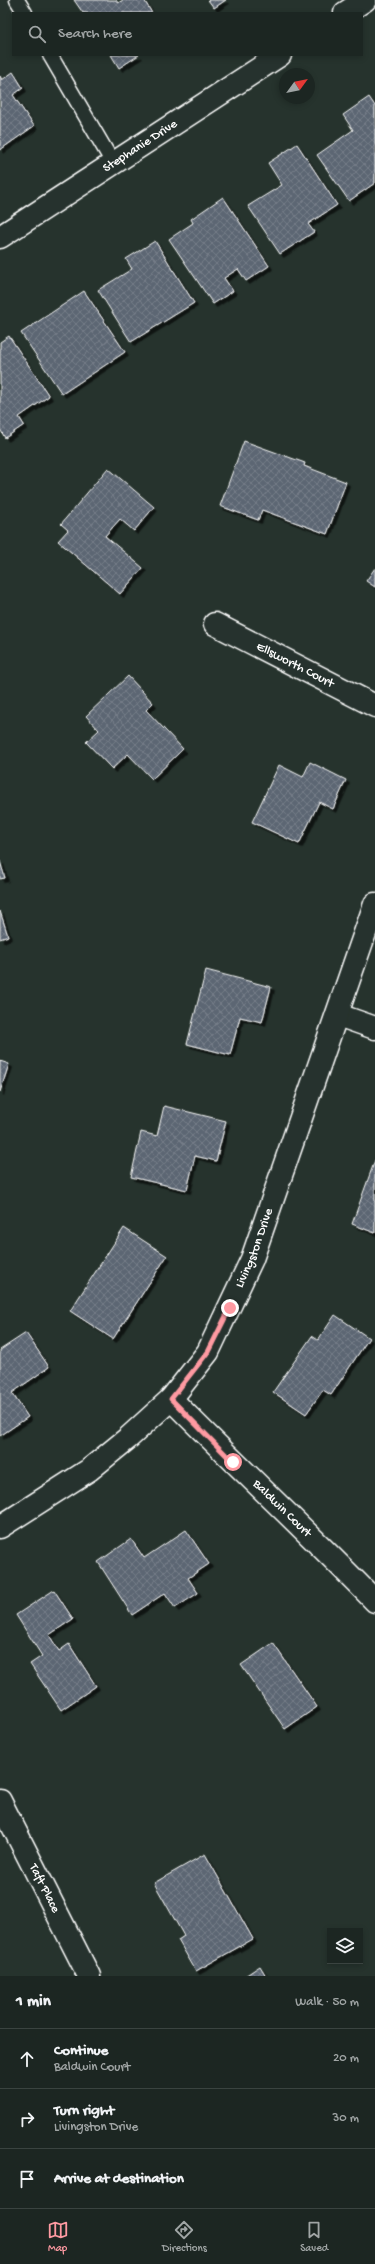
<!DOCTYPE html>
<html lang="en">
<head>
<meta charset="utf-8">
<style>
  :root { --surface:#1c2622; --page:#29322f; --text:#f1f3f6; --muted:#a0a5a5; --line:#3a4340; --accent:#ff9aa2 }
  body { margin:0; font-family:"Gochi Hand",sans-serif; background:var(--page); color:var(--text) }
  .controls { position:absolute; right:12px; bottom:12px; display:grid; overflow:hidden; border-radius:0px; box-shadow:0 2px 6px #0003 }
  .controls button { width:36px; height:36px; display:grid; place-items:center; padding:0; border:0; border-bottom:1px solid var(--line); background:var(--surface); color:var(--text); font:20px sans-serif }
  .compass { position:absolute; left:279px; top:68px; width:36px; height:36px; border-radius:50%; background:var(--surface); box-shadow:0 2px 6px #0003; rotate:57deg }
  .stop { position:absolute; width:12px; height:12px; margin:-9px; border:3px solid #ff9aa2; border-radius:50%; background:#fff }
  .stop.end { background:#ff9aa2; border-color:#fff; box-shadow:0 1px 4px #0008 }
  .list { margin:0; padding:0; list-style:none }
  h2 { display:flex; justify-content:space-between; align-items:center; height:52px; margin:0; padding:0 16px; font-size:17px }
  h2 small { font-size:13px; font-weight:400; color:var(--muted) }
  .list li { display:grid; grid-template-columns:26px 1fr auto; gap:12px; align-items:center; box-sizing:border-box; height:60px; padding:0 16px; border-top:1px solid var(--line) }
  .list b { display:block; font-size:15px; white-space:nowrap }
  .list p { margin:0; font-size:13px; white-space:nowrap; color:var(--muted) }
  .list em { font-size:13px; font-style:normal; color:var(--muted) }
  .icon { flex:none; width:22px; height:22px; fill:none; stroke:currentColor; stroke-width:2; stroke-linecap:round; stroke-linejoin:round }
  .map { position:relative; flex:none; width:375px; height:1976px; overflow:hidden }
  .search { position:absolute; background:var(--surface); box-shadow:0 2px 6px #0003; left:12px; right:12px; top:12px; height:44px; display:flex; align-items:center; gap:10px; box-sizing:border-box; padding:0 14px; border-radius:0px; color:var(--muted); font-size:15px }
  .sheet { height:232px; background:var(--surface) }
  nav { display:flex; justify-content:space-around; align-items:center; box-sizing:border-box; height:56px; border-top:1px solid var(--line); background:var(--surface); font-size:11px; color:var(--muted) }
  nav a { display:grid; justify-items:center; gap:2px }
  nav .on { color:var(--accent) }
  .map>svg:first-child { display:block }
</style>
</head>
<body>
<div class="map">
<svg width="375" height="1976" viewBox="0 0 375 1976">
  <defs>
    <pattern id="building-cross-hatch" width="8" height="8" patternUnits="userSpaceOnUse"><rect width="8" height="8" fill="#5c6673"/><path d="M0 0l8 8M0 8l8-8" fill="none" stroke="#747d88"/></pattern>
    <filter id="shadow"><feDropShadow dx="3.5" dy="3.5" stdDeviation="0" flood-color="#0009"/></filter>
  </defs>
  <rect width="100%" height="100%" fill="#26332d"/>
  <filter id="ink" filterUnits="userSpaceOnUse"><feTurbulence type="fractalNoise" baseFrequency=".025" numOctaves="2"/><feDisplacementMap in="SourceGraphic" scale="8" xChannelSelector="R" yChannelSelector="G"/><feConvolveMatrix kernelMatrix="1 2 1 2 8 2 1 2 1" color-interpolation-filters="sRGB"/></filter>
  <g filter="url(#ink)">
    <path fill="url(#building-cross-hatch)" stroke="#fff" filter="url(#shadow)" d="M74 0H116L118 3 123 0H144L152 13H83Z
      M208 0H226L214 8Z
      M111 55H139L119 68Z
      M13 72 23 88 13 95 34 126 0 150V76L2 80Z
      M369 97 375 106V183L349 201 317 155 353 130 343 115Z
      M297 144 337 205 308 224 314 232 280 254 248 206 282 185 268 163Z
      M223 197 269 266 246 281 238 269 224 278 233 291 213 304 169 239 193 223 191 219Z
      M155 241 194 303 131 342 98 290 132 269 126 259Z
      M84 291 125 352 62 394 21 333Z
      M9 336 49 396 19 417 24 425 5 438 0 429V342Z
      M244 441 305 463 304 466 346 482 327 534 262 510 258 520 220 506Z
      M108 468 154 507 134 531 120 519 105 536 143 568 120 594 58 541 68 530 61 524Z
      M375 568V587L366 581Z
      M128 676 153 703 146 710 183 749 152 779 128 754 112 769 86 742 99 730 86 716Z
      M310 762 346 780 333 809 319 802 299 844 252 822 279 765 303 777Z
      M0 861 5 878 0 879Z
      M0 911 8 936 0 939Z
      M206 970 271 987 262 1022 240 1017 230 1055 187 1044Z
      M0 1061 9 1064 0 1092Z
      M164 1106 226 1121 216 1161 195 1156 187 1190 131 1177 141 1132 157 1136Z
      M375 1160V1233L352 1224Z
      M124 1228 167 1256 113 1339 70 1311Z
      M335 1315 369 1338 331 1395 323 1390 306 1414 273 1392 312 1336 318 1340Z
      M26 1333 49 1367 12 1393 28 1417 0 1436V1350Z
      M186 1530 209 1564 188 1578 198 1593 175 1608 165 1593 132 1615 98 1562 131 1539 144 1558Z
      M54 1590 73 1619 49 1635 59 1651 69 1644 96 1686 61 1710 30 1664 42 1656 16 1615Z
      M273 1643 317 1707 285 1729 241 1665Z
      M205 1854 253 1939 196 1971 178 1940 184 1936 154 1883Z
      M260 1966 266 1976H245Z"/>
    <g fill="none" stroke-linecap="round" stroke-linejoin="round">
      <g stroke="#fff" stroke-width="17">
        <path id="service" d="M17 0 25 13
          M50 55 113 163"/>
      </g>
      <g stroke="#fff" stroke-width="25">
        <g id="minor">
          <path d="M345 13 365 0"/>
          <path id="s1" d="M0 237 280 55"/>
          <path id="s2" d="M215 624 375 706"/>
          <path d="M338 1015 375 1028"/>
          <path id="s3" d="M171 1399C238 1467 308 1532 375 1601"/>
          <path id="s4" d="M0 1527 89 1470 127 1439 171 1399 208 1352 252 1259 375 904"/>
          <path id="s5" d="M0 1801 89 1976"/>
        </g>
      </g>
      <use href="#service" stroke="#26332d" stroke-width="14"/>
      <use href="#minor" stroke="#26332d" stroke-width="22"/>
    </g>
  </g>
  <g fill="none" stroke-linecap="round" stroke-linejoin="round" filter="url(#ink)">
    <path stroke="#ff9aa2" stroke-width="5" d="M230 1308 208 1352 171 1399 233 1462"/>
  </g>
  <g text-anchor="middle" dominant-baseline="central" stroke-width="3" stroke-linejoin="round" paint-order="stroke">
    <g font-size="13" fill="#fff" stroke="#26332d">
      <text stroke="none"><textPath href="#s1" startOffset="167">Stephanie Drive</textPath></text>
      <text stroke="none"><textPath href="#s2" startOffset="90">Ellsworth Court</textPath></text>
      <text stroke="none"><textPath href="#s4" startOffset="388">Livingston Drive</textPath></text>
      <text stroke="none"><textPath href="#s3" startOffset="156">Baldwin Court</textPath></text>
      <text stroke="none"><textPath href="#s5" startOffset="98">Taft Place</textPath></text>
    </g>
  </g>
</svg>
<div class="controls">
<button><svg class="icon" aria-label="layers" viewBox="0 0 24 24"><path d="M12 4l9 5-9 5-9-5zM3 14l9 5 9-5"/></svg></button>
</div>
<svg class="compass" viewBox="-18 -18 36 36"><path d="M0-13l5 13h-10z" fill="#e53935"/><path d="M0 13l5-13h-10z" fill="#a0a5a5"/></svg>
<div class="stop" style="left:233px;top:1462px"></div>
<div class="stop end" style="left:230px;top:1308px"></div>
<div class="search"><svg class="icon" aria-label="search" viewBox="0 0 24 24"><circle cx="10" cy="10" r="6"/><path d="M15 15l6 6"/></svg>Search here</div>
</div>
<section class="sheet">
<h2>1 min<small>Walk · 50 m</small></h2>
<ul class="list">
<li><svg class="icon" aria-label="ahead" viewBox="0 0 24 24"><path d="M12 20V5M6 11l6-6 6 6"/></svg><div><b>Continue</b><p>Baldwin Court</p></div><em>20 m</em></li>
<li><svg class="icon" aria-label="right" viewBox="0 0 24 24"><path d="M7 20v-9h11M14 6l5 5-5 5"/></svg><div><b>Turn right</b><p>Livingston Drive</p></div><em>30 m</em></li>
<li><svg class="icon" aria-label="arrive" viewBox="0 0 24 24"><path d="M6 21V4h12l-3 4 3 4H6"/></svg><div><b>Arrive at destination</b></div></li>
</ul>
</section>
<nav>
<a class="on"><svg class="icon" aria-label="map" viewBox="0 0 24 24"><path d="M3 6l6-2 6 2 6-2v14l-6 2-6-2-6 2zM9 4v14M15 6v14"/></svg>Map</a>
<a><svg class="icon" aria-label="directions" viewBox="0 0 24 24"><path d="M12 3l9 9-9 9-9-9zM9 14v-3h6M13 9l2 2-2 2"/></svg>Directions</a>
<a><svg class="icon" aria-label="saved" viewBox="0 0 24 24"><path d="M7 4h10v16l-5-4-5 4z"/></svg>Saved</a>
</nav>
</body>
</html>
